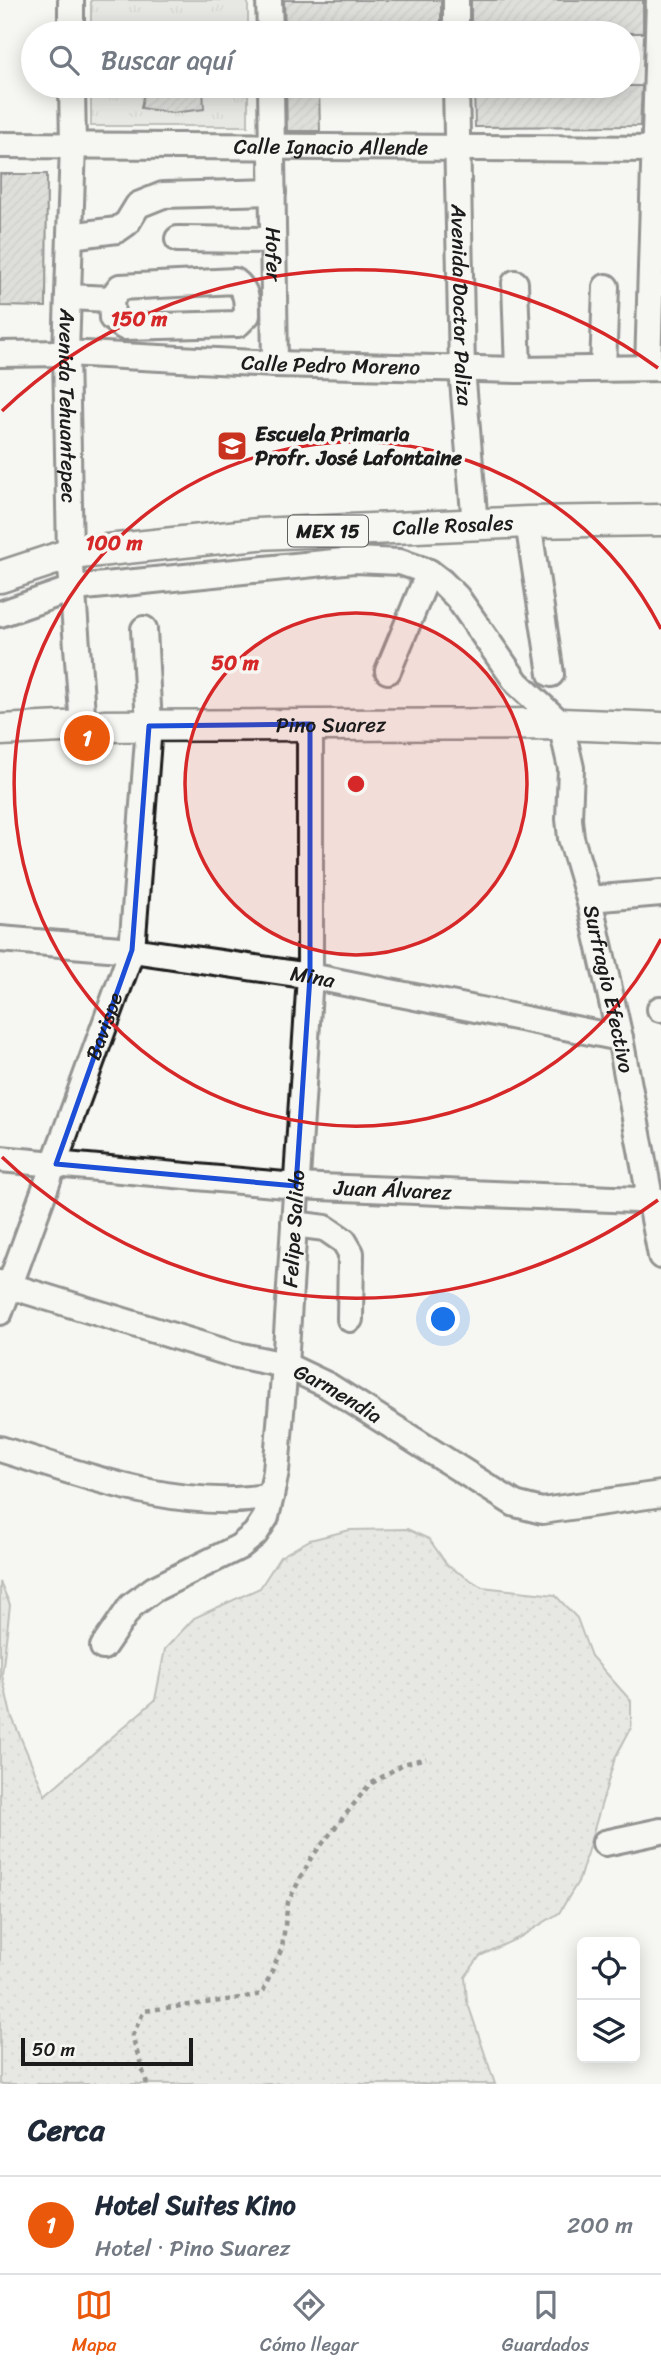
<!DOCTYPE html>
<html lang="es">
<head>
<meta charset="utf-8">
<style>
  :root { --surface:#fff; --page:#f2f2f3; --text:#1f2937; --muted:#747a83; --line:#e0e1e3; --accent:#ea580c }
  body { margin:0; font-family:Sriracha,sans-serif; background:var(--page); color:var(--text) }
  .controls { position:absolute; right:21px; bottom:21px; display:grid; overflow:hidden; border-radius:10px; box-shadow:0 4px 18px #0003 }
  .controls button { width:63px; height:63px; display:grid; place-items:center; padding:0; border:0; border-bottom:2px solid var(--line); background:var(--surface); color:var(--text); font:35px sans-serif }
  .scale { position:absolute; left:21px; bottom:18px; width:172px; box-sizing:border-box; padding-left:7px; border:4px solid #1c1c1c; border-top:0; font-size:19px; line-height:24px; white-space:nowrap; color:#1c1c1c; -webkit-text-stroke:5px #f6f6f2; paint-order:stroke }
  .you { position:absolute; left:444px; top:1320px; width:24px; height:24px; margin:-18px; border:5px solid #fff; border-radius:50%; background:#1a73e8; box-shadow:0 0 0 10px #1a73e833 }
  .badge { display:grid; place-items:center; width:46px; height:46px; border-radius:50%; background:var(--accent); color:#fff; font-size:23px; font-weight:700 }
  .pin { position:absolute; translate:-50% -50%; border:4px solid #fff; box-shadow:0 2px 7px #0006 }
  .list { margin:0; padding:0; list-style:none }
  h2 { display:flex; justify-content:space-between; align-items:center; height:91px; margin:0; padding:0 28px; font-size:30px }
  h2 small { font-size:23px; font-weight:400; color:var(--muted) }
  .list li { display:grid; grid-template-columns:46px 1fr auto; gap:21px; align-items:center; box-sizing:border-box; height:98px; padding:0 28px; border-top:2px solid var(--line) }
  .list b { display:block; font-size:26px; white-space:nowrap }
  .list p { margin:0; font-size:23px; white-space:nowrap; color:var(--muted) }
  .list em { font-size:23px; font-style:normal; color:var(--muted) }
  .icon { flex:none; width:38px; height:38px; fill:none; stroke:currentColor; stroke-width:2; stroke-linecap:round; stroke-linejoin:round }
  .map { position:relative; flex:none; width:661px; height:2084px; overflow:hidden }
  .search { position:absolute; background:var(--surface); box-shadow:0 4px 18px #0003; left:21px; right:21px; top:21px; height:77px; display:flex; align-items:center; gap:18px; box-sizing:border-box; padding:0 24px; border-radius:38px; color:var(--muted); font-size:26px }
  .sheet { height:189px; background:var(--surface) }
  nav { display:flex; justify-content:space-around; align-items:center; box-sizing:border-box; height:98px; border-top:2px solid var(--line); background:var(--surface); font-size:19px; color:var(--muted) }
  nav a { display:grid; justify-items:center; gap:4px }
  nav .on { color:var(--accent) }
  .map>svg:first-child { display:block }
</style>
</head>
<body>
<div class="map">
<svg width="661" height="2084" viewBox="0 0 661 2084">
  <defs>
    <pattern id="grass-dots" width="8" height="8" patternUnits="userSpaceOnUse" patternTransform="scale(1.75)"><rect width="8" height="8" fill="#d6d6d2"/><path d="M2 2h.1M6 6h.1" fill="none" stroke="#b7b7b4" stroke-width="1.8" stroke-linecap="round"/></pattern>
    <pattern id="park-tufts" width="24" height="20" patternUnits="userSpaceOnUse" patternTransform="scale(1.75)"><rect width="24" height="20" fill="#d6d6d2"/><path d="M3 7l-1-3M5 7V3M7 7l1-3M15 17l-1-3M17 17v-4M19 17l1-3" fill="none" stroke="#b7b7b4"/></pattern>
    <pattern id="building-hatch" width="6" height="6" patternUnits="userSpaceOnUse" patternTransform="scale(1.75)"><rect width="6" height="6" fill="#c0c0bd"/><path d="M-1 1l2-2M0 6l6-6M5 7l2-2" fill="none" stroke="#a4a4a2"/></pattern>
  </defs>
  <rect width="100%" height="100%" fill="#f6f6f2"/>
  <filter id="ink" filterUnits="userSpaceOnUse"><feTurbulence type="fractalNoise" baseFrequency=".0143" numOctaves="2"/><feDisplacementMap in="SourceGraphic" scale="14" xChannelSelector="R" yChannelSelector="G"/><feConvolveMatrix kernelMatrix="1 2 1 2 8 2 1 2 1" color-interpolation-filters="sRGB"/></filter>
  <g filter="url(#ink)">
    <path fill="url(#grass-dots)" stroke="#797977" stroke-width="2" d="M407 1529 429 1539 448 1566 482 1587 555 1595 577 1618 591 1656 631 1701V1728L615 1758 579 1880 559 1913 520 1937 480 1956 465 1977 467 2001 495 2084H0V1582L10 1605 2 1675 11 1715 45 1795 155 1700 165 1649 194 1618 260 1588 280 1557 310 1540 350 1530Z"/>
    <path fill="url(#park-tufts)" stroke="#797977" stroke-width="2" d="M91 0H248V33H91Z
      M91 86H248V126H91Z"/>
    <path fill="url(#building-hatch)" stroke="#1c1c1c" stroke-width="2" d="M284 0H441V33H285Z
      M471 0H643V33H471Z
      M145 86H203L204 109 172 113 141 108Z
      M286 86H319L320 131H287Z
      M474 86H642L640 126 475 127Z
      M0 174H47L46 307 0 306Z"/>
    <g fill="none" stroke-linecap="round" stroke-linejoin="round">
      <g stroke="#1c1c1c" stroke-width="30">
        <g id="minor">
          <path d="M71 0V33"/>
          <path d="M269 0 270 33"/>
          <path d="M456 0V33"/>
          <path id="s1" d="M72 86 73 145 66 353 70 554 83 726"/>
          <path id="s2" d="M271 86 275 364"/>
          <path id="s3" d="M456 86 462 369 475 525"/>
          <path id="s4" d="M0 145 661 149"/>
          <path d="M70 236 117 230 127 223 138 205 163 195 273 192"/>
          <path d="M178 239 273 240"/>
          <path d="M235 281C247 290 247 301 247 315L238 324 124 327 112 318 111 299 120 287Z"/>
          <path d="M515 283 518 370"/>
          <path d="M68 297 111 299"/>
          <path id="s5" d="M0 354 66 353 275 364 518 370 661 368"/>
          <path d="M603 368 606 287"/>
          <path d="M648 368 659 0"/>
          <path d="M528 522 551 674"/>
          <path id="s6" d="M0 614 75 588 354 560 400 562 429 572 442 582 457 597 517 683 561 724 571 768 569 819 571 838 589 899 620 1038 661 1256"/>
          <path d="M388 671 429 572"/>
          <path d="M589 899 661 893"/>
          <path id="s7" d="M0 939 132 950 310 976 620 1038"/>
          <path d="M660 1009H661"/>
          <path id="s8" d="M0 1159 296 1186 661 1201"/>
          <path d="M294 1224 325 1228 344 1241 351 1253 350 1319"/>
          <path id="s9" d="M0 1283 232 1354 285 1365 327 1385 515 1504 542 1511 661 1494"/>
          <path id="s10" d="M0 1312 132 950 149 726 144 629"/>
          <path d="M0 1449C85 1475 182 1513 271 1496"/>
          <path id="s11" d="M103 1647 131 1606 154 1589 239 1547 255 1534 266 1517 271 1496 276 1471 285 1365 310 976V724"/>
          <path d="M605 1843 661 1831"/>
        </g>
      </g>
      <g stroke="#1c1c1c" stroke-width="35">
        <g id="major">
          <path id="s12" d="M0 577 70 554 258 534 528 522 661 520"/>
          <path id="s13" d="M0 730 83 726 561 724 661 728"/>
        </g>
      </g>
      <path stroke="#1c1c1c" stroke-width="4.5" stroke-dasharray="5 5" stroke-linecap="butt" d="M147 2084 132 2036 144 2011C184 2005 223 2002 262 1994L282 1948 288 1902 311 1858 369 1785 403 1764 426 1758"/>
      <use href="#minor" stroke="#f6f6f2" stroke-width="24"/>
      <use href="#major" stroke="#f6f6f2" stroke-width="30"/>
    </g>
  </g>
  <path d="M0 0H661V2084H0ZM310 724V976L296 1186 56 1164 132 950 149 726Z" fill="#f6f6f2" fill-opacity=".55" fill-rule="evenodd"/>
  <path fill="none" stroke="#1d4ed8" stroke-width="5" stroke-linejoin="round" d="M310 724V976L296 1186 56 1164 132 950 149 726Z"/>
  <circle cx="356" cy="784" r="171" fill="#d62828" fill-opacity=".12"/>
  <g fill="none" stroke="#d62828" stroke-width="3.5">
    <circle cx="356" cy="784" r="171"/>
    <path d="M661 939A342 342 0 1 1 661 629"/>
    <path d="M658 1200A514 514 0 0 1 2 1157M2 411A514 514 0 0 1 658 368"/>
  </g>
  <defs>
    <g id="school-square" transform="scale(1.575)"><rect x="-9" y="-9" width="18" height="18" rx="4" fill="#c8321e" stroke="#f6f6f2"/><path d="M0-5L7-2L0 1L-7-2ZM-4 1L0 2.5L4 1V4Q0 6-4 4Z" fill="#fff"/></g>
  </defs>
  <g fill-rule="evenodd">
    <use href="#school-square" x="232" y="446"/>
  </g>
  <g text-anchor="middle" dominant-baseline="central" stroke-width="7" stroke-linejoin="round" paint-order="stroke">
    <rect fill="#f6f6f2" stroke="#5d5d5c" stroke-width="2" x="288" y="515.5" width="80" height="31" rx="5"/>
    <g font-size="19" font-weight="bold" fill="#1c1c1c">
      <text x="328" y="531">MEX 15</text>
    </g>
    <g font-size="21" fill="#1c1c1c" stroke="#f6f6f2">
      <text stroke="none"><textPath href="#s4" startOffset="331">Calle Ignacio Allende</textPath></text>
      <text stroke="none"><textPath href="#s2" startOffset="168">Hofer</textPath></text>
      <text stroke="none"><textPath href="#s3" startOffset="219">Avenida Doctor Paliza</textPath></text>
      <text stroke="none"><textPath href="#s5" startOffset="331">Calle Pedro Moreno</textPath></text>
      <text stroke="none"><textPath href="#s1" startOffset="320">Avenida Tehuantepec</textPath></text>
      <text stroke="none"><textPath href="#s12" startOffset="458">Calle Rosales</textPath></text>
      <text stroke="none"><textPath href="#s13" startOffset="331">Pino Suarez</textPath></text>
      <text stroke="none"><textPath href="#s7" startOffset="315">Mina</textPath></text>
      <text stroke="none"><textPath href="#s6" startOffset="910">Surfragio Efectivo</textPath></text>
      <text stroke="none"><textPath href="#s10" startOffset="304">Bavispe</textPath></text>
      <text stroke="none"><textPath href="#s8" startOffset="394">Juan Álvarez</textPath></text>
      <text stroke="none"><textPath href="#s11" startOffset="504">Felipe Salido</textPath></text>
      <text stroke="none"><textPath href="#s9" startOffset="357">Garmendia</textPath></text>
    </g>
    <g font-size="21" font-weight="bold" fill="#1c1c1c" stroke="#f6f6f2" text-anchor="start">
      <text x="255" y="434">Escuela Primaria<tspan x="255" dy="24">Profr. José Lafontaine</tspan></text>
    </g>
  </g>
  <circle cx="356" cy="784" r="10" fill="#d62828" stroke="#f6f6f2" stroke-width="3.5"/>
  <g font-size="21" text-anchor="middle" font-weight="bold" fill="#d62828" stroke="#f6f6f2" stroke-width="7" stroke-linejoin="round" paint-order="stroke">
    <text x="139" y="326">150 m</text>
    <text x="114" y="550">100 m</text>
    <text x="235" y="670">50 m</text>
  </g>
</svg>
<div class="controls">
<button><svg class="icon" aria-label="locate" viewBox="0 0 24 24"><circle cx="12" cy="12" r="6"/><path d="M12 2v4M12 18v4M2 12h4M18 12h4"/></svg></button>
<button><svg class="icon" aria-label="layers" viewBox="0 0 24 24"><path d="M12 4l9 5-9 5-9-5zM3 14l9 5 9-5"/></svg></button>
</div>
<div class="scale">50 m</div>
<div class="you"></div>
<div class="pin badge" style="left:87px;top:738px">1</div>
<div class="search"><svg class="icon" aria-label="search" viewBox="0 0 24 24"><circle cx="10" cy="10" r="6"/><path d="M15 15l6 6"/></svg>Buscar aquí</div>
</div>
<section class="sheet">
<h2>Cerca<small></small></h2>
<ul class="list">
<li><span class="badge">1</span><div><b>Hotel Suites Kino</b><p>Hotel · Pino Suarez</p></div><em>200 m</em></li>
</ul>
</section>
<nav>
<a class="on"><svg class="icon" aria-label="map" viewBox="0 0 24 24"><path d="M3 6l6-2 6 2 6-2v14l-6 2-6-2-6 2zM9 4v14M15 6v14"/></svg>Mapa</a>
<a><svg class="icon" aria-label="directions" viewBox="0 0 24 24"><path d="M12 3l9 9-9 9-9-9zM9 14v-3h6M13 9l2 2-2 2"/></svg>Cómo llegar</a>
<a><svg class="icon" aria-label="saved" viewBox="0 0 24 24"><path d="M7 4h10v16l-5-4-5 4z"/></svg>Guardados</a>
</nav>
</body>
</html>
